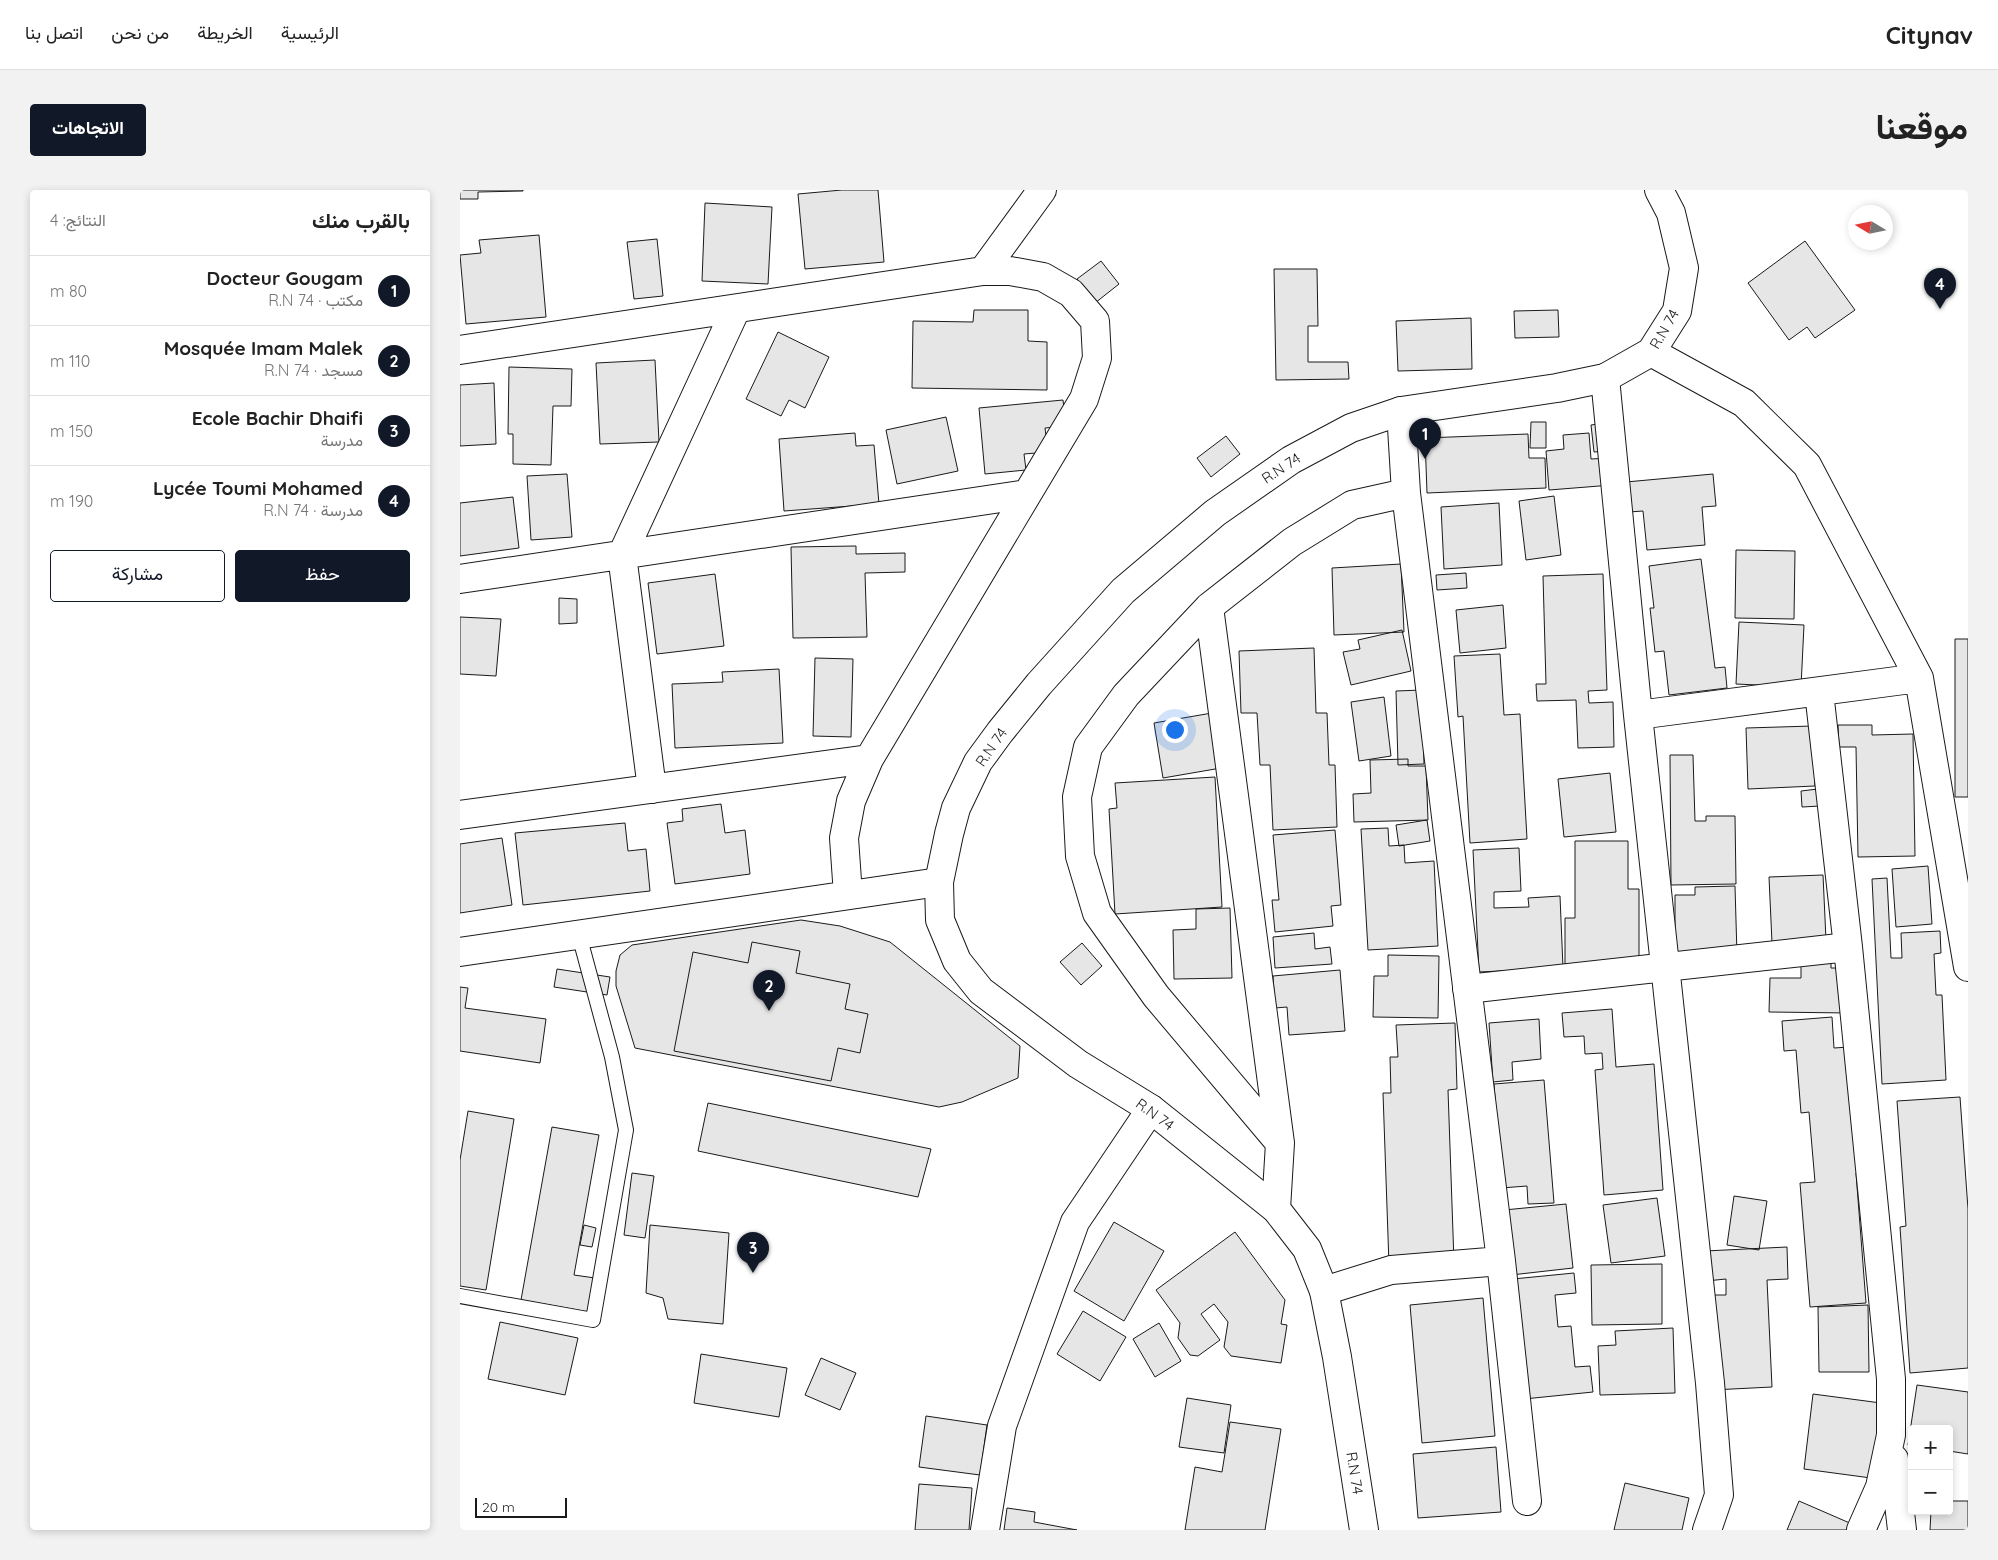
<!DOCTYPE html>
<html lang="ar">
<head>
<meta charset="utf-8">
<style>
  :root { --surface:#fff; --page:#f2f2f2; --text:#222; --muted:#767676; --line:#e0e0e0; --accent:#111827 }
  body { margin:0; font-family:Quicksand,Vazirmatn,sans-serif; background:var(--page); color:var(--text); direction:rtl }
  .controls { position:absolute; right:15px; bottom:15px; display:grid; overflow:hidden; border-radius:5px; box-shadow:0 2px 8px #0003 }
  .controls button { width:45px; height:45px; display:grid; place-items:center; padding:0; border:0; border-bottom:1px solid var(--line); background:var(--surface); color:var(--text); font:25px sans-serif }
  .compass { position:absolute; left:1388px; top:15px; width:45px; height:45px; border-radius:50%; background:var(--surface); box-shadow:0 2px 8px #0003; rotate:280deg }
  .scale { position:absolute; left:15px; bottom:12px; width:92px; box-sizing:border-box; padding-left:5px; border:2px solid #1a1a1a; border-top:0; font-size:14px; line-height:18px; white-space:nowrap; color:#1a1a1a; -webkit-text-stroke:4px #fff; paint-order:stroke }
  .you { position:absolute; left:714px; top:539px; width:18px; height:18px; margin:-12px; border:4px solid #fff; border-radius:50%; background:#1a73e8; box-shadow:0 0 0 8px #1a73e833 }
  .badge { display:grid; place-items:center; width:32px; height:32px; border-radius:50%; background:var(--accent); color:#fff; font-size:16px; font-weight:700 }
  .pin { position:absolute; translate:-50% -41px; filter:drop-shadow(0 1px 2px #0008) }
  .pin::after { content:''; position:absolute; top:26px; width:18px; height:15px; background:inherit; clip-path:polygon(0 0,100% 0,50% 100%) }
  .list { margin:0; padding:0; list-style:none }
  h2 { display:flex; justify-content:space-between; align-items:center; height:65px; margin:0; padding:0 20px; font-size:21px }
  h2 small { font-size:16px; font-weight:400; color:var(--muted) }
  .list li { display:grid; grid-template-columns:32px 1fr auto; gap:15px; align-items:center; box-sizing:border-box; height:70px; padding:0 20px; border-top:1px solid var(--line) }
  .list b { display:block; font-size:19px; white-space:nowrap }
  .list p { margin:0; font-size:16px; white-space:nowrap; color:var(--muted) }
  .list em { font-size:16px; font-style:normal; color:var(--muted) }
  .actions { display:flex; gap:10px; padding:15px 20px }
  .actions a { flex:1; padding:11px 0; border:1px solid var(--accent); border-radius:5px; text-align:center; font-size:18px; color:var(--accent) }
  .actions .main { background:var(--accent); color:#fff }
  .map { position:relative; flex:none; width:1508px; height:1340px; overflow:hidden; direction:ltr; border-radius:5px }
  header { display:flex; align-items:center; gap:30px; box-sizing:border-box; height:70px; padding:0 25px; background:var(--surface); border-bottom:1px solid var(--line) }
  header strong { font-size:24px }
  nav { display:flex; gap:28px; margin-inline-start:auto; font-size:18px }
  .intro { display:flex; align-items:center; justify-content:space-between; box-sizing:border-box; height:120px; padding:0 30px }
  h1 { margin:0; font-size:35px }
  .button { padding:12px 22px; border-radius:5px; background:var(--accent); color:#fff; font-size:18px; font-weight:700 }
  main { display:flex; gap:30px; padding:0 30px }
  aside { flex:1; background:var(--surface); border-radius:5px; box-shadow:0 2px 8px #0003 }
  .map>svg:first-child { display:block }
</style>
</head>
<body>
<header>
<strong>Citynav</strong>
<nav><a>الرئيسية</a><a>الخريطة</a><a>من نحن</a><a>اتصل بنا</a></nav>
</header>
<div class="intro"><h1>موقعنا</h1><a class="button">الاتجاهات</a></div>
<main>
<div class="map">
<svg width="1508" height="1340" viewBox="0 0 1508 1340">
  <rect width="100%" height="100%" fill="#fff"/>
  <path fill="#e6e6e6" stroke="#1a1a1a" d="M0 0H63V1L18 2V9H0Z
    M382 0H418L424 72 345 79 338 4Z
    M245 13 312 17 308 94 242 91Z
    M79 45 86 127 6 134 0 65 21 63 19 50Z
    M197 49 203 106 174 109 167 52Z
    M1345 51 1395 120 1355 148 1347 137 1329 150 1288 93Z
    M641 71 659 94 635 113 617 89Z
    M814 79H857L858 136H848V172H888L889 189 816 190Z
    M514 120H568V151L587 152V200L452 198 453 131 513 132Z
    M1098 120 1099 147 1055 148 1054 121Z
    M1011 128 1012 179 938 181 936 131Z
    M318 142 369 167 345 218 329 210 321 226 286 209Z
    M195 170 199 252 140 254 136 173Z
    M49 177 112 179 111 216H93L91 275 53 274V244H48Z
    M34 193 36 254 0 256V195Z
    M603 210 606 236 585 238 588 262 564 264 566 280 525 284 519 218Z
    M486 227 498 281 437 294 426 240Z
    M1071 232H1086V258H1070Z
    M1145 233 1149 261 1134 262 1131 235Z
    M395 243 396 256 414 255 419 314 324 321 319 249Z
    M1129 243 1131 269 1150 268 1152 295 1089 300 1086 261 1104 259 1103 245Z
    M1068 244 1069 268H1085L1086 298 967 303 965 248Z
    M766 246 780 264 751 287 737 268Z
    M107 284 112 347 71 350 67 286Z
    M1253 284 1256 316 1242 317 1245 355 1187 360 1183 321 1169 322 1166 292Z
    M1094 306 1101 365 1066 370 1059 311Z
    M53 307 59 358 0 366V313Z
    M1039 313 1042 375 984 379 981 317Z
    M396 356V364L445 363V382L405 383 407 447 333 448 331 357Z
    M1276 360 1335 361 1334 429 1275 428Z
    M1241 369 1255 478 1265 477 1267 498 1209 505 1204 461 1195 462 1190 418H1194L1189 376Z
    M941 374 944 442 874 445 872 378Z
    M1006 383 1007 398 977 400 976 385Z
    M255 384 264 456 197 464 188 393Z
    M1143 384 1147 500 1128 501 1129 513 1153 512 1154 557 1118 558 1116 510 1077 511 1076 494H1086L1083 386Z
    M99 408 117 409V433L99 434Z
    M1043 415 1046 458 1000 463 996 420Z
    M0 427 41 429 36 486 0 484Z
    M1279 432 1344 435 1341 497 1276 494Z
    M942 440 951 481 891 495 883 462 900 459 898 450Z
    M1495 449H1508V607H1495Z
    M854 458 856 523H867L869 575H875L877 637 813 640 810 575H800L797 523H781L779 461Z
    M1040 464 1044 525 1060 524 1067 649 1010 653 1003 526 998 527 994 466Z
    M355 468 393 469 391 547 353 546Z
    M319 479 323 553 215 558 212 494 263 492 262 482Z
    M962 500 964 574 938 575 936 501Z
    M924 507 931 566 899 571 891 512Z
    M752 523 761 578 703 588 694 533Z
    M1378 535H1412V545L1453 544 1455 666 1398 667 1396 557H1379Z
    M1353 536 1355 596 1288 599 1286 538Z
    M1210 565H1233L1235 631H1246V626H1275L1276 694 1211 695Z
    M948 569V576H966L968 630 894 632 893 604 911 603 910 570Z
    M1150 583 1156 642 1104 647 1098 589Z
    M755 587 762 717 655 724 649 619 657 618 655 593Z
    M1358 599 1360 616 1342 617 1341 601Z
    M261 614 265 643 285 640 290 684 215 694 207 633 223 631 222 619Z
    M967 630 970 651 939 656 936 635Z
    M165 633 168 661 186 659 190 701 63 715 55 643Z
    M928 638 929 656 944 655 945 673 974 671 978 756 908 760 901 639Z
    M875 640 881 715 871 716 873 736 815 742 812 710H819L813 645Z
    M42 648 52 715 0 723V654Z
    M1115 651H1168V699H1179V776L1105 775V728H1115Z
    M1059 658 1061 701 1034 702V718L1069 717 1068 708 1100 706 1103 778 1019 782 1013 660Z
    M1468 676 1472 734 1436 737 1432 679Z
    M1363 685 1366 750 1312 753 1309 687Z
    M1427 688 1431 768H1442L1441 743 1480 741 1481 763 1474 764 1476 805H1482L1486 890 1422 894 1412 689Z
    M1275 696 1277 765 1215 766V705H1235V697Z
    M770 718 772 788 714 789 713 740 736 739V719Z
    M341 730 380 736 430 752 560 856 558 888 502 912 479 917 175 858 156 796V781L160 765 172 755Z
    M854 743 855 759 870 757 872 774 815 778 813 747Z
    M292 752 340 761 336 783 390 794 385 819 408 824 400 863 378 858 371 891 214 861 233 762 288 773Z
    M622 753 642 776 621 795 600 772Z
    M1341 764 1371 765V778H1389V823L1309 822 1310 788H1341Z
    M928 765 979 766 978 828 913 827 914 786H928Z
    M97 779 150 787 147 805 94 797Z
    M880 780 885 841 829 845 827 817 815 818 813 786Z
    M0 797 8 798 5 818 86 829 80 873 0 861Z
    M1152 819 1156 877 1194 874 1203 1000 1144 1005 1135 880 1143 879 1142 863 1125 864 1124 846 1104 847 1102 823Z
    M1372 827 1374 858 1389 857 1399 983H1396L1406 1113 1350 1117 1340 993 1355 992 1349 922 1341 923 1336 860 1324 861 1322 831Z
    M1079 829 1081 869 1052 872 1053 890 1033 892 1029 833Z
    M995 833 997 899 988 900 994 1072 929 1075 923 903H931L930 867H938L936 835Z
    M1084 890 1094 1013 1068 1014 1067 996 1041 998 1034 894Z
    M1500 907 1508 1019V1178L1450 1183 1440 1037 1446 1036 1437 911Z
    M248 913 471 959 458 1007 238 961Z
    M8 921 54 929 26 1100 0 1096V970Z
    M92 937 139 945 114 1085 135 1088 129 1122 61 1110Z
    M172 983 194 986 185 1048 164 1045Z
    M1274 1006 1307 1011 1299 1060 1267 1055Z
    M1197 1008 1205 1066 1151 1073 1143 1015Z
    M1106 1014 1113 1078 1051 1085 1044 1020Z
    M654 1032 704 1061 664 1131 614 1101Z
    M124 1035 136 1038 132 1057 120 1055Z
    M190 1035 269 1043 263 1134 208 1129 203 1108 186 1103Z
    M775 1042 825 1110 821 1134 827 1135 821 1173 771 1166 764 1157 768 1132 754 1114 741 1124 760 1150 738 1166 730 1165 718 1148 720 1133 696 1100Z
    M1327 1057 1328 1089 1307 1090 1312 1197 1252 1200 1247 1105H1266V1089L1246 1091 1245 1061Z
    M1202 1074V1134L1132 1135 1131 1075Z
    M1114 1083 1116 1103 1095 1105 1098 1137 1111 1136 1115 1177 1130 1176 1133 1202 1064 1209 1053 1089Z
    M1023 1108 1035 1246 962 1253 950 1115Z
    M1408 1115 1409 1182H1359L1358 1117Z
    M623 1121 666 1147 640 1191 597 1164Z
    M40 1132 118 1148 105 1205 28 1189Z
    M699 1133 721 1171 695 1187 673 1149Z
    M1213 1138 1215 1203 1140 1205 1138 1156 1156 1155 1155 1141Z
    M241 1164 327 1178 319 1227 234 1213Z
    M361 1168 396 1183 380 1220 345 1205Z
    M1457 1195 1508 1202V1264L1489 1261V1239H1452V1255H1448Z
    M1353 1204 1421 1213 1411 1288 1344 1279Z
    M727 1208 771 1215 764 1263 719 1257Z
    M466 1226 527 1235 520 1285 459 1277Z
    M770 1232 821 1239 805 1340H725L735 1277 762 1282Z
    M1036 1257 1041 1322 958 1328 953 1264Z
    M1165 1293 1229 1308 1222 1340H1154Z
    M459 1294 512 1298 509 1340H455Z
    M1339 1311 1392 1334 1389 1340H1327Z
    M1489 1311H1508V1340H1470L1471 1321H1489Z
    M547 1318 575 1322 574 1332 617 1340H544Z"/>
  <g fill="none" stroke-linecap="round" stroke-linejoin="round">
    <g stroke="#1a1a1a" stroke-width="16">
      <path id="lane" d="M0 1106 133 1130 166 940 152 867 119 745"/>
    </g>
    <g stroke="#1a1a1a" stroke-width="30">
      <path id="street" d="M523 81 582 0
        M0 160 523 81H550L583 87 611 103 635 131 637 168 624 209 409 569 391 611 384 648 388 705
        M1191 162 1284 213 1347 275 1459 488 1508 777
        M1145 188 1178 525 1250 1193 1259 1305 1247 1340
        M941 221 946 303 1041 1071 1067 1311
        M0 389 567 304
        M749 417 820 953 816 1019
        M1359 502 1388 757 1431 1189V1245L1420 1297 1401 1340
        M1178 525 1459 488
        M192 599 162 365 276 119
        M0 625 409 569
        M0 762 479 692
        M1007 799 1388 757
        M820 953 696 806 637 723 620 666 617 607 628 557 666 505 749 417 832 352 892 315 946 303
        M864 1101 931 1080 1041 1071
        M1434 1269 1442 1340
        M525 1340 542 1236 615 1032 691 919"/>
    </g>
    <g stroke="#1a1a1a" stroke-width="30">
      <path id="primary" d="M904 1340 877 1167 864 1101 847 1059 816 1019 691 919 618 874 521 801 497 771 480 730 479 692 489 644 496 618 518 572 540 542 579 494 663 401 755 323 831 270 891 238 941 221 1097 198 1145 188 1191 162 1217 121 1224 78 1211 23 1199 0"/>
    </g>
    <use href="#lane" stroke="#fff" stroke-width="14"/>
    <use href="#street" stroke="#fff" stroke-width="28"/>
    <use href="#primary" stroke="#fff" stroke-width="28"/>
  </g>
  <g text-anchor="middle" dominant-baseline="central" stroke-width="4" stroke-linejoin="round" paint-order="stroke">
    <g font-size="15" fill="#1a1a1a" stroke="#fff">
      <text transform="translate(1204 139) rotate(-60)">R.N 74</text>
      <text transform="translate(821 278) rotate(-33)">R.N 74</text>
      <text transform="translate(531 557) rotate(-55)">R.N 74</text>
      <text transform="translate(695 924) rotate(36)">R.N 74</text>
      <text transform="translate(895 1283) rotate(81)">R.N 74</text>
    </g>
  </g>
</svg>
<div class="controls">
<button>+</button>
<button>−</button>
</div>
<svg class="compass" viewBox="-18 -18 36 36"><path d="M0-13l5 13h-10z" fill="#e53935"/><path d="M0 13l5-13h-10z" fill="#767676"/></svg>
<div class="scale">20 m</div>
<div class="you"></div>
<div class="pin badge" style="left:965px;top:269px">1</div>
<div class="pin badge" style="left:309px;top:821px">2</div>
<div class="pin badge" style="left:293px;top:1083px">3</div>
<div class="pin badge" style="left:1480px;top:119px">4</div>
</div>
<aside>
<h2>بالقرب منك<small>النتائج: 4</small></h2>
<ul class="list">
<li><span class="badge">1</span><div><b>Docteur Gougam</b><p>مكتب · R.N 74</p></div><em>80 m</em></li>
<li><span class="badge">2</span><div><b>Mosquée Imam Malek</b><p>مسجد · R.N 74</p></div><em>110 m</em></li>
<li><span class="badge">3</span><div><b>Ecole Bachir Dhaifi</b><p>مدرسة</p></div><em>150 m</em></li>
<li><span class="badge">4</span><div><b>Lycée Toumi Mohamed</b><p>مدرسة · R.N 74</p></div><em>190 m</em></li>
</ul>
<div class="actions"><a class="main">حفظ</a><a>مشاركة</a></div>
</aside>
</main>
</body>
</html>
